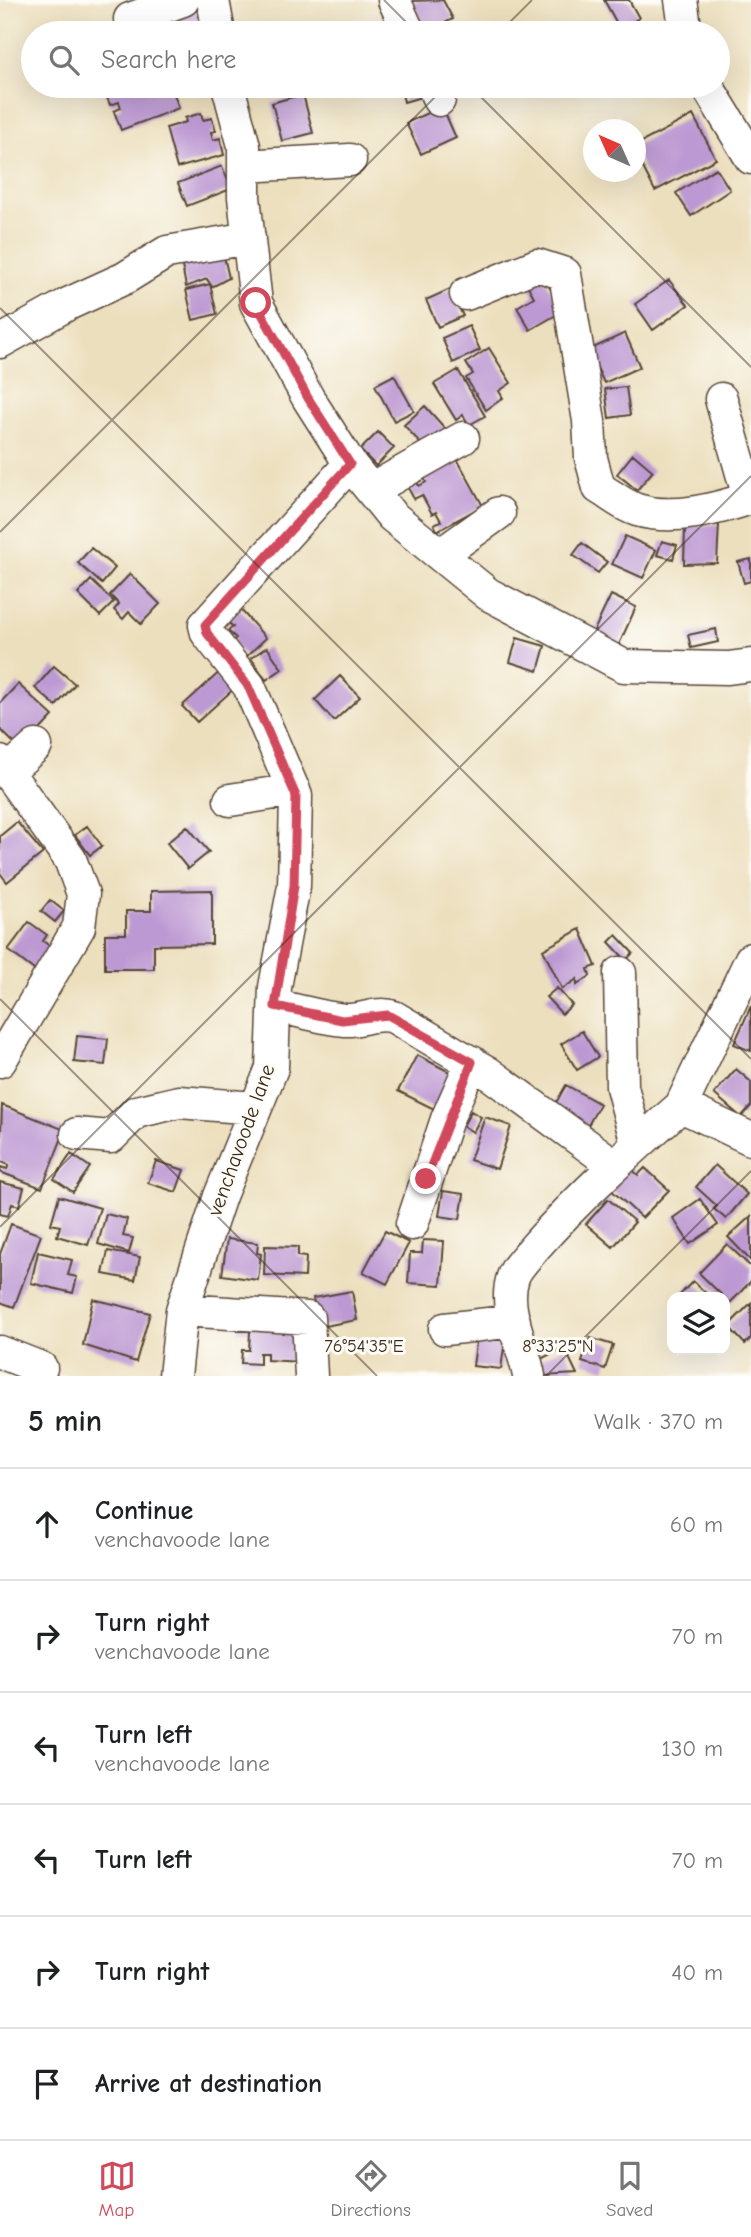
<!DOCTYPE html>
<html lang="en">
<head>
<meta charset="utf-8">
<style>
  :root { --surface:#fff; --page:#f6f6f6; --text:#202124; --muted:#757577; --line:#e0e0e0; --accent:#d1495b }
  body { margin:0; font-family:"Comic Neue",sans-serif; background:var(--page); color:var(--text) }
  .controls { position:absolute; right:21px; bottom:21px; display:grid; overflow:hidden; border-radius:14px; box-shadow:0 7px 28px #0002 }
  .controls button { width:63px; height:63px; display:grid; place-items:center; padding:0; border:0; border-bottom:2px solid var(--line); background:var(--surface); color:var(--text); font:35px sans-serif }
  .compass { position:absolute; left:583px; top:119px; width:63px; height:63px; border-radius:50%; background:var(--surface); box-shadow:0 7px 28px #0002; rotate:315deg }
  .stop { position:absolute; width:21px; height:21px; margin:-16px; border:5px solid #d1495b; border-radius:50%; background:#fff }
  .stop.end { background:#d1495b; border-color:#fff; box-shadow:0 2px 7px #0008 }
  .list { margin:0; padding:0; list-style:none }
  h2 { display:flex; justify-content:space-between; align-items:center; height:91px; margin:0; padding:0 28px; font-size:30px }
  h2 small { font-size:23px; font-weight:400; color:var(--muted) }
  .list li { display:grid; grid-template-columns:46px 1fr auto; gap:21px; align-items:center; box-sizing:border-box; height:112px; padding:0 28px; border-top:2px solid var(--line) }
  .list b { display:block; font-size:26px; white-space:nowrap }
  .list p { margin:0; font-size:23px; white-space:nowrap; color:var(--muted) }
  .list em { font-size:23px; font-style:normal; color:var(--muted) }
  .icon { flex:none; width:38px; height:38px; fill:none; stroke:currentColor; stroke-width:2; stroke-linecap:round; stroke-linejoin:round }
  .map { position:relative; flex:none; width:751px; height:1376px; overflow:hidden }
  .search { position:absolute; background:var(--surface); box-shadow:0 7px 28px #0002; left:21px; right:21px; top:21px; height:77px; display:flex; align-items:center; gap:18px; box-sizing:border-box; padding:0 24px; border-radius:38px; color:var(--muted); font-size:26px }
  .sheet { height:763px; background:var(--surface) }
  nav { display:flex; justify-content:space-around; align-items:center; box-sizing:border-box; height:98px; border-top:2px solid var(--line); background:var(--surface); font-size:19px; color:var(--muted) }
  nav a { display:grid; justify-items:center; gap:4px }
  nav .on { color:var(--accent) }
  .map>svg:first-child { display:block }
</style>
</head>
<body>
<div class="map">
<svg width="751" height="1376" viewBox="0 0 751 1376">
  <rect width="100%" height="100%" fill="#fdfcf7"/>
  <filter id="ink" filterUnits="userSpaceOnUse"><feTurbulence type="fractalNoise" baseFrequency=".0143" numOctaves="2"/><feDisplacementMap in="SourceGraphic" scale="14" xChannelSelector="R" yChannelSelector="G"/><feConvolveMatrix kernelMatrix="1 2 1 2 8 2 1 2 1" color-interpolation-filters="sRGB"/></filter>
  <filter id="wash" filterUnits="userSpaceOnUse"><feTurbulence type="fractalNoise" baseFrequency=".00686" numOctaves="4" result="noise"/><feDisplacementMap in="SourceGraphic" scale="28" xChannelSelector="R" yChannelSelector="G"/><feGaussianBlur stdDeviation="1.57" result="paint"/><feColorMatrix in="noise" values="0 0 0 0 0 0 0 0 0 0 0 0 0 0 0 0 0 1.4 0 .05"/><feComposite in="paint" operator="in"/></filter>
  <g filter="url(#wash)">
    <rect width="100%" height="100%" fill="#ecdfbd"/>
    <g id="blocks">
      <path fill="#bd99d3" d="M443 0 453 19 426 32 411 1Z
        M604 0H629L639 18 620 29Z
        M194 3 206 33H141L138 25Z
        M121 86H171L179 108 121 130 114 111 121 108 119 102 110 105 105 92Z
        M400 86H425L428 95 404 102Z
        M303 94 313 133 282 141 272 103Z
        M442 106 456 138 421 154 406 123Z
        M201 113 203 120 212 118 216 131 211 132 213 140 220 138 224 155 177 168 166 128 186 122 185 118Z
        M693 115 716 159 655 191 636 154V145Z
        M222 166 231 189 187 206 178 183Z
        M716 168 730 190 691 216 676 193Z
        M222 248 229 278 212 287 207 279 186 287 181 261Z
        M542 274 563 311 530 330 517 307 534 297 526 283Z
        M669 280 688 305 653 330 635 304Z
        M210 284 217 314 193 320 186 290Z
        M450 289 463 316 438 327 426 300Z
        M469 326 480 350 453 363 442 338Z
        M625 333 640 367 604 383 589 350Z
        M489 348 511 383 499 391 503 398 486 410 466 378 473 374 466 363Z
        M458 370 485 416 469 425 463 415 456 420 434 384Z
        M394 375 414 411 394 421 375 385Z
        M626 387 630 415 609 418 605 389Z
        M425 406 451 435 430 454 404 425Z
        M378 432 394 448 376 466 360 450Z
        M451 448 483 506 437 531 434 524 441 521 436 512 432 514 422 495 414 499 401 475 410 470 419 486 426 482 418 466Z
        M633 454 653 471 637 490 617 474Z
        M719 524 717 563 684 564 685 526Z
        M625 536 656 550 643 578 612 564Z
        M662 541 677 545 673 559 657 555Z
        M582 543 607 562 598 573 573 555Z
        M91 548 115 568 102 584 78 563Z
        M751 559V581L744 583 738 562Z
        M130 574 160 604 141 624 129 612 123 619 114 610 119 604 110 595Z
        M91 580 114 602 100 616 78 594Z
        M611 595 636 607 617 649 591 637Z
        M240 609 266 638 246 657 232 642 236 638 228 631 233 627 227 621Z
        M716 629 718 642 691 648 688 635Z
        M517 638 545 646 538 671 510 662Z
        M267 647 282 669 266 680 251 658Z
        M54 666 75 684 56 706 35 688Z
        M223 669 237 686 197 722 182 706Z
        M340 676 360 697 334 721 315 700Z
        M18 684 53 716 21 750 0 729V703Z
        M17 822 43 853 7 882 0 873V836Z
        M87 826 102 846 90 855 75 835Z
        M187 826 209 852 188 869 167 843Z
        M212 890V944L154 945V969H105V934H126V911H151V891Z
        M50 900 64 911 55 922 41 911Z
        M29 922 47 935 43 941 55 950 38 973 8 950Z
        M580 929 596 966 588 969 590 976 577 985V979L562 989 543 950Z
        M616 935 633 953 626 960 609 942Z
        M557 988 572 1005 562 1014 546 997Z
        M751 1006V1051L734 1044Z
        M582 1031 598 1057 577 1070 561 1044Z
        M77 1036 108 1039 105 1065 74 1062Z
        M417 1055 459 1077 440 1112 398 1091Z
        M736 1069 751 1082V1106L741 1117 714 1094Z
        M566 1085 600 1104 583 1134 549 1115Z
        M2 1105 65 1130 42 1188 0 1172 1 1167 7 1169 9 1165 0 1161Z
        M471 1111 481 1117 473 1132 463 1126Z
        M485 1117 511 1126 497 1169 470 1160Z
        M71 1154 90 1167 73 1192 54 1179Z
        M156 1161 184 1170 176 1192 148 1183Z
        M715 1165 747 1194 726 1219 714 1209 717 1206 696 1187Z
        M629 1167 638 1175 645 1168 669 1190 642 1218 609 1188Z
        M0 1182 24 1188 19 1206 12 1204 8 1216 0 1214Z
        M443 1191 464 1194 460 1219 439 1216Z
        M59 1196 100 1208 88 1245 57 1236 60 1226 51 1224Z
        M608 1199 635 1222 613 1247 586 1224Z
        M700 1199 718 1225 690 1244 673 1218Z
        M106 1214 127 1219 123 1236 133 1238 129 1253 98 1244Z
        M751 1216V1261L728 1237Z
        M11 1224 41 1235 14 1307 0 1302V1254Z
        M385 1231 409 1243 387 1284 363 1272Z
        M227 1239 258 1243 257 1253 261 1254 258 1280 222 1275Z
        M423 1240 444 1241 441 1285 408 1283 410 1253H422Z
        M727 1244 751 1267V1281L730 1303 699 1273Z
        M265 1246 298 1247V1256L306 1257 305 1277 264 1275Z
        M108 1251 140 1257 135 1280 103 1274Z
        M38 1252 72 1260 68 1275 77 1277 73 1293 31 1283Z
        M693 1281 710 1297H678Z
        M352 1291 357 1320 319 1327 313 1298Z
        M93 1299 150 1313 136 1362 83 1345Z
        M751 1303V1338L745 1344 728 1326Z
        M239 1324 302 1326 301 1362 267 1360V1353H260V1364L241 1363 242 1350H249L250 1331H238Z
        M478 1329 506 1333 501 1369 473 1366Z
        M590 1338 613 1345 605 1369 582 1362Z
        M564 1347 577 1374 542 1376 535 1362Z"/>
    </g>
  </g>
  <g filter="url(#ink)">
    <use href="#blocks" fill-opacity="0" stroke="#564536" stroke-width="2"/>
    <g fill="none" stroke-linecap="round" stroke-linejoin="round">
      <g stroke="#564536" stroke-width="35">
        <path id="minor" d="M213 0 219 33
          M394 0 409 33
          M681 0 686 33
          M130 19 183 0
          M433 86 439 100
          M707 86 751 158
          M244 166 350 160
          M466 294 537 265 565 274 589 421 591 458 599 488C611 495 624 506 637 510 673 521 717 509 751 498
          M0 342 68 304 125 278 167 252 249 238
          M721 399 749 498
          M350 464 392 516 488 594 624 666 728 668 751 665
          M371 490 463 438
          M440 555 499 513
          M0 762 70 859 83 894 79 927 0 1061
          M7 772 36 746
          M230 800 294 790
          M751 959 681 1106 751 1139
          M620 973 622 1087 637 1144
          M275 1006C297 1010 322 1018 345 1020 362 1021 377 1011 394 1017L487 1072 614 1165
          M77 1134 111 1137 136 1112 179 1102 255 1108
          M412 1224 447 1119 472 1062
          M182 1310 308 1318 311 1376
          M445 1329 514 1321
          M0 1352 41 1368
          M175 1376 182 1310 220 1196 272 1068 275 987 294 886 296 796 249 686 207 633 205 625 350 464 308 398 256 303 244 197V146L228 86
          M529 1376C524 1345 502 1309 513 1277 516 1267 528 1256 535 1247 580 1196 630 1151 681 1106"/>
      </g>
      <use href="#minor" stroke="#fff" stroke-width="32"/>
    </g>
  </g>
  <g fill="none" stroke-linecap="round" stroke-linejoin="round" filter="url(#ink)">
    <path stroke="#d1495b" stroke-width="9" d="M256 303 308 398 350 464 205 625 207 633 248 686 296 796 294 886 275 1006 342 1020 388 1015 472 1062 426 1179"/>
  </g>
  <path fill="none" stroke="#3b2a1e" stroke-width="2" stroke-opacity="0.45" d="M384 0 417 33M499 33 532 0M470 86 751 367M0 308 751 1059M0 532 446 86M0 999 377 1376M0 1227 751 476M546 1376 751 1171"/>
  <g text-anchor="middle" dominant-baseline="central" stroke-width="6" stroke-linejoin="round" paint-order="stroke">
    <g font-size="21" fill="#3b2a1e" stroke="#fdfcf7">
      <text transform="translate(241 1140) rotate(-70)">venchavoode lane</text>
    </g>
  </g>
  <g font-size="18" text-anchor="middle" fill="#3b2a1e" stroke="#fdfcf7" stroke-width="6" stroke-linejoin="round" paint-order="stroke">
    <text x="558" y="1352">8°33'25"N</text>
    <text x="364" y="1352">76°54'35"E</text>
  </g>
</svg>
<div class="controls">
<button><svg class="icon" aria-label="layers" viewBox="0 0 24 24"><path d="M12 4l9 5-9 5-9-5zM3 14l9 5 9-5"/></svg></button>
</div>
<svg class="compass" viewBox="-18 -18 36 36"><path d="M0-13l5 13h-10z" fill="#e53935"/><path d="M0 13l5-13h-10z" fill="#757577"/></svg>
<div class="stop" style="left:256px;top:303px"></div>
<div class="stop end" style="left:426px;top:1179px"></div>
<div class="search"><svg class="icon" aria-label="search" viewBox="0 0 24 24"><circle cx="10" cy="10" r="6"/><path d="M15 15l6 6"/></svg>Search here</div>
</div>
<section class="sheet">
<h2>5 min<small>Walk · 370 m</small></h2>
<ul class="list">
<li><svg class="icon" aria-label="ahead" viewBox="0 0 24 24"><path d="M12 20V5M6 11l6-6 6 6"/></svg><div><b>Continue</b><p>venchavoode lane</p></div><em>60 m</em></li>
<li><svg class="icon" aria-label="right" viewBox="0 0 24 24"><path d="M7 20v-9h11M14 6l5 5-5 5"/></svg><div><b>Turn right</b><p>venchavoode lane</p></div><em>70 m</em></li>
<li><svg class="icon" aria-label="left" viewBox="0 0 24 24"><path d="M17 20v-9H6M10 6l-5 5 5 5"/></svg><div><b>Turn left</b><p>venchavoode lane</p></div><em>130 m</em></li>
<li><svg class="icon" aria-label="left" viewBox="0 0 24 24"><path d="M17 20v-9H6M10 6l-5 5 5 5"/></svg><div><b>Turn left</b></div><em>70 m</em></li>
<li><svg class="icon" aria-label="right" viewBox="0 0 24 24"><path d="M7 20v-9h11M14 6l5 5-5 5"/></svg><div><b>Turn right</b></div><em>40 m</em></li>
<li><svg class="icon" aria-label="arrive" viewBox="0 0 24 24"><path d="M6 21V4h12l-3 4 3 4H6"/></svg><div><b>Arrive at destination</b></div></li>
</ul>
</section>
<nav>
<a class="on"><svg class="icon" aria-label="map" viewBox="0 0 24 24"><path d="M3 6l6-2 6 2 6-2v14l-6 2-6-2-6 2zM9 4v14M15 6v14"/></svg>Map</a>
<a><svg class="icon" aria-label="directions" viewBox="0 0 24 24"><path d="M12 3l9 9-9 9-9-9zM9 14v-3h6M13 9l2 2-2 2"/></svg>Directions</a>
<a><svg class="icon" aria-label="saved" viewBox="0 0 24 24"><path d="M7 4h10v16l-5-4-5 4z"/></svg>Saved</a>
</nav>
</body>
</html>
